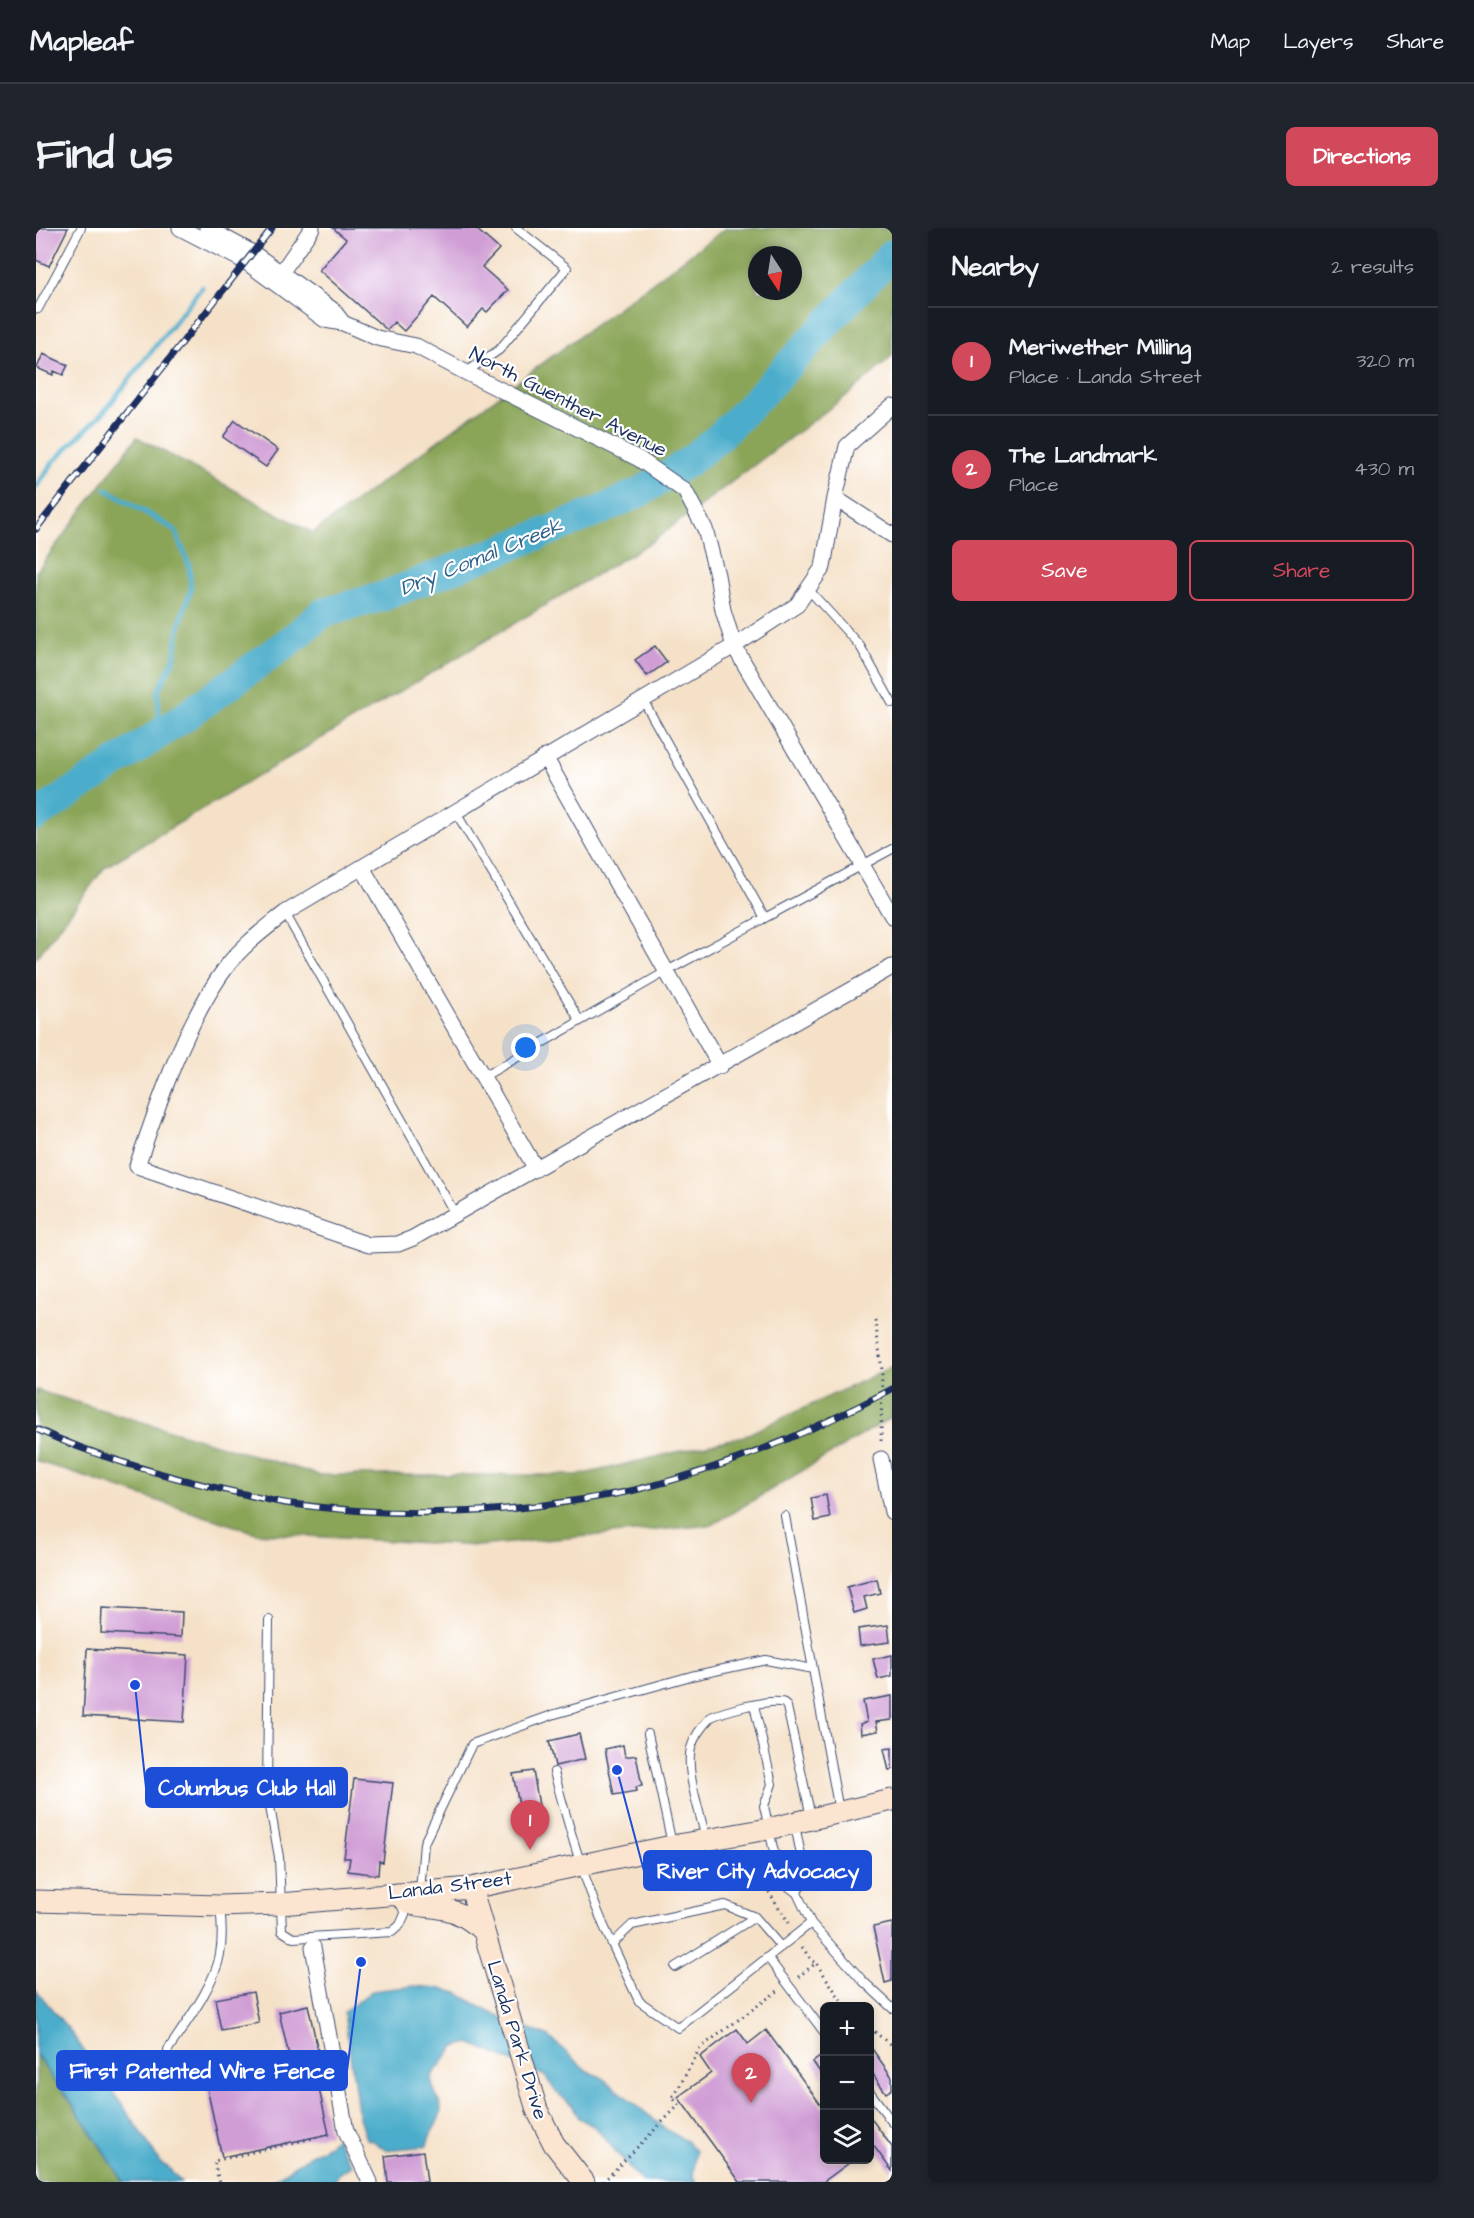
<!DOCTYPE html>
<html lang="en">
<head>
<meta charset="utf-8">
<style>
  :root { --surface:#171b24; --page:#20242c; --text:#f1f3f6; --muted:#9ea1a6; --line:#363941; --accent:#d1495b }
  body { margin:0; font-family:"Architects Daughter",sans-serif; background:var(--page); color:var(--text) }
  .controls { position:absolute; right:18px; bottom:18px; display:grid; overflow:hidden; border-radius:9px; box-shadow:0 3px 9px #0003 }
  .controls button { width:54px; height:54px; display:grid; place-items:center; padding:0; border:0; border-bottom:2px solid var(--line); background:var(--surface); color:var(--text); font:30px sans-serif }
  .compass { position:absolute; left:712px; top:18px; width:54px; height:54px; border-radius:50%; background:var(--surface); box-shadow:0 3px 9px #0003; rotate:168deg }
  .you { position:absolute; left:490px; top:820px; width:21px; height:21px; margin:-15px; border:4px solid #fff; border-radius:50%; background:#1a73e8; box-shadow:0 0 0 9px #1a73e833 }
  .badge { display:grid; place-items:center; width:39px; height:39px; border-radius:50%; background:var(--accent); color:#fff; font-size:20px; font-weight:700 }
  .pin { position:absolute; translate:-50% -50px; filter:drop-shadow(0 2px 3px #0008) }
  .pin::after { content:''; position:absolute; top:32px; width:21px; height:18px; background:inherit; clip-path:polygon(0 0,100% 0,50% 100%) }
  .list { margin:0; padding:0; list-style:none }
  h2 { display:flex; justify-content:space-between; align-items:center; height:78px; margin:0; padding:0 24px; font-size:26px }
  h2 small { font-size:20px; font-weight:400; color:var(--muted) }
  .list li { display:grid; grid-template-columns:39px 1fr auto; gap:18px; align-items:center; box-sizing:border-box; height:108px; padding:0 24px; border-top:2px solid var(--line) }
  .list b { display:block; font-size:22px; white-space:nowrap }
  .list p { margin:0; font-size:20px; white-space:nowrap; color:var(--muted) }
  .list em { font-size:20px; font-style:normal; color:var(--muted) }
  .actions { display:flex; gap:12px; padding:18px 24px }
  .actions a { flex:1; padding:14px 0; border:2px solid var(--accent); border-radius:9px; text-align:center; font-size:21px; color:var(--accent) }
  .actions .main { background:var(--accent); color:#fff }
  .icon { flex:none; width:33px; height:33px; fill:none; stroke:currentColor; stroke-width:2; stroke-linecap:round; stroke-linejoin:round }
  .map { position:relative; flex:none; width:856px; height:1954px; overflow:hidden; border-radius:9px }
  header { display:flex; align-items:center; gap:36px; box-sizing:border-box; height:84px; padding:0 30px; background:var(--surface); border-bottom:2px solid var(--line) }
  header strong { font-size:28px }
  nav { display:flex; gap:33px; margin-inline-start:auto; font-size:21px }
  .intro { display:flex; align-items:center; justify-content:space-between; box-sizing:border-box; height:144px; padding:0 36px }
  h1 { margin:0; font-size:42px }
  .button { padding:15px 27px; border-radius:9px; background:var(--accent); color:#fff; font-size:21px; font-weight:700 }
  main { display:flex; gap:36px; padding:0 36px }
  aside { flex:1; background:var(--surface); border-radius:9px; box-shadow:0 3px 9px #0003 }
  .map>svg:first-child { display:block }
</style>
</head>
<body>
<header>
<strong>Mapleaf</strong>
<nav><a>Map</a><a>Layers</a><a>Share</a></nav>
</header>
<div class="intro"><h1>Find us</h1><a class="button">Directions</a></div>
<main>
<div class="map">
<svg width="856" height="1954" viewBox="0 0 856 1954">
  <rect width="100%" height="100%" fill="#fff"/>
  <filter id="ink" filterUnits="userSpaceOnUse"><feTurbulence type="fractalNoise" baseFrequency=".0167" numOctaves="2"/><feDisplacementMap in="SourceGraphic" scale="12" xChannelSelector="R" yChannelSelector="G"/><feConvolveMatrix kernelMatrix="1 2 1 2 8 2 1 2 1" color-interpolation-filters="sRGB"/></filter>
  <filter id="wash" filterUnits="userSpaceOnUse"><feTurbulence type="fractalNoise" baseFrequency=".008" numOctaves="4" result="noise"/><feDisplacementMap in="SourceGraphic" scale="24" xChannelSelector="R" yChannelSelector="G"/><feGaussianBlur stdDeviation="1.35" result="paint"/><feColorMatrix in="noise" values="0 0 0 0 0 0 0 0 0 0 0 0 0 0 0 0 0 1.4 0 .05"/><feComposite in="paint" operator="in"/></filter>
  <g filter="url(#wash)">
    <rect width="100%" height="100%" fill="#f5e1c8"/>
    <path fill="#8aa558" stroke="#526a5b" stroke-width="1.5" fill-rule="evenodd" d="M690 0H856V129L814 165 617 313 69 639 0 730V344L101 209 277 305ZM721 27H757V63H721Z
      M856 1139V1189L676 1297 442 1318 220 1305 0 1233V1162L283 1247H544L708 1208Z
      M0 1826 16 1850 33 1871 88 1954H0Z"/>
    <path fill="#4cadcb" stroke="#346e94" stroke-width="1.5" d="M378 1758 401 1760 422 1765 449 1782 513 1809 550 1842 567 1850 631 1902 652 1914 660 1923 657 1949 660 1954H606L559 1899 543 1890 536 1877 520 1864 509 1848 434 1815 418 1819 395 1849C396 1863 404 1871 405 1881 405 1895 392 1904 391 1918L349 1922 336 1912 330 1911 323 1889 308 1784 336 1763Z
      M0 1762 34 1803 105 1904 124 1935 132 1939 145 1954H88L33 1871 16 1850 0 1826Z
      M300 1910 316 1938 304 1944 298 1954H234L273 1928 293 1917Z"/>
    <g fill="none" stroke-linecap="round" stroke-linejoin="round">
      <path stroke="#4cadcb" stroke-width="5" d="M0 259 18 233 67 185 166 59
        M70 261 139 302 153 337 155 361 144 395 138 431 122 463 123 506"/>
      <path stroke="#4cadcb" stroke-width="30" d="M0 588 147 490 255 412 287 385 348 368 566 282 606 263 651 235 681 211 716 176 856 26"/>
    </g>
    <g id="blocks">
      <path fill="#d09ed5" d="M0 0H32L13 38 0 32Z
        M297 0H439L463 21 446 39 472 62 451 84 447 81 431 99 398 69 368 103 358 94 351 102 283 42 310 11Z
        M7 126 32 137 27 147 18 143 17 147 1 140Z
        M199 192 242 222 230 239 187 209Z
        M619 418 631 434 611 448 599 432Z
        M790 1267 794 1290 779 1293 775 1270Z
        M841 1351 844 1365 828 1369 831 1381 818 1385 811 1359Z
        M66 1380 146 1384 145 1409 65 1405Z
        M852 1397 854 1414 824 1418 822 1401Z
        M51 1421 152 1427 148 1494 47 1488Z
        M856 1427V1448L842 1451 837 1431Z
        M856 1468V1492L840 1494 842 1503 825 1506 824 1496 831 1494 827 1473Z
        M543 1506 549 1531 519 1538 513 1513Z
        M587 1517 589 1529 600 1527 606 1558 600 1559 601 1563 578 1567 569 1521Z
        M856 1520V1542L853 1543 848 1521Z
        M497 1543 504 1583 485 1587 477 1546Z
        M318 1551 357 1555 347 1634 343 1633 342 1647 312 1643 314 1630H308Z
        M856 1695V1753L849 1755 837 1699Z
        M217 1764 223 1795 185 1802 179 1771Z
        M272 1777 284 1832 277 1834 293 1906 186 1929 171 1860 256 1841 243 1784Z
        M701 1801 712 1816 730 1802 788 1881V1932H817L787 1954H704L642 1869 675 1845 664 1829Z
        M834 1818 856 1849V1861L850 1865 834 1842Z
        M787 1827 788 1828V1850L777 1834Z
        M834 1889 856 1919V1943L834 1913Z
        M387 1923 391 1954H352L349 1928Z"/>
    </g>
  </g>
  <g filter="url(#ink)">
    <use href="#blocks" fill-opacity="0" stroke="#3c4a6e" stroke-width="1.5"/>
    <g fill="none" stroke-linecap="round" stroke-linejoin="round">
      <g stroke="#3c4a6e" stroke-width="10">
        <path id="lane" d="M2 81 45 0
          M430 144 463 122 531 40 480 0
          M772 361 824 418 856 475
          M607 472 729 690
          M419 583 544 793
          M249 685 419 986
          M447 849 631 743 856 621
          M749 1288 777 1441
          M233 1392 231 1562 243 1629 246 1703 257 1710 356 1704 364 1697 369 1686 365 1676
          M718 1477 736 1556 728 1578 744 1652 761 1665 775 1695 827 1753 856 1780
          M612 1506 636 1616
          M518 1544C534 1603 550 1661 576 1716
          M759 1597 769 1647 761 1665
          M670 1612C665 1586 649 1545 655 1520 658 1509 667 1497 675 1489 688 1483 729 1472 743 1474 749 1474 748 1475 751 1479L775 1589
          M384 1663 388 1615 436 1516 519 1486 655 1448 730 1432 777 1441 803 1583
          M745 1719 719 1689 689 1677 596 1697 576 1716 603 1773 642 1800 775 1695
          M732 1730 788 1804
          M639 1739 719 1689
          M132 1822C149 1796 179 1757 184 1726 187 1710 186 1695 184 1679
          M834 1864 856 1894"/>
      </g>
      <g stroke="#3c4a6e" stroke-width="17">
        <path id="street" d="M144 0 210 34 289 92 307 95 341 110 380 118 429 144 603 231 649 263 669 301 681 347 687 382 698 418 856 688
          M171 0 217 25 297 82 307 95
          M245 45 276 0
          M856 178 811 218 799 270 787 339 761 377 698 418 249 685C229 701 207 717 191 738 150 793 123 873 101 938L333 1017 362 1016 377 1010 419 986 856 739
          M799 270 856 307
          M509 529 684 838
          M326 639 500 941
          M845 1231 856 1284
          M277 1719 310 1903 334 1954"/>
      </g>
      <g stroke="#3c4a6e" stroke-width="23">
        <path id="secondary" d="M435 1660 501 1882 518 1916 548 1954
          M361 1666C380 1683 386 1675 409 1681 424 1684 434 1692 446 1701
          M0 1673 184 1678 244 1676 435 1660 636 1618 732 1601 856 1572"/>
      </g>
      <path stroke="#3c4a6e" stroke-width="3" stroke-dasharray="1.5 4.5" stroke-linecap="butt" d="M839 1092 846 1142 845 1217
        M719 1637 729 1658 753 1695
        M766 1719 776 1733 780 1735
        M762 1749 780 1735 809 1778
        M834 1800 856 1818
        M183 1954 178 1933 295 1906
        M567 1954 643 1877 636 1869 640 1865 664 1820 743 1762"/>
      <use href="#lane" stroke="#fff" stroke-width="8"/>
      <use href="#street" stroke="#fff" stroke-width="15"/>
      <use href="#secondary" stroke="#fce5d0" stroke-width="21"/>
      <g stroke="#1b2f5e" stroke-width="7">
        <path id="rail" d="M0 301 236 0
          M0 1201C65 1231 134 1250 203 1265 221 1269 239 1274 256 1276 353 1289 454 1287 550 1271 566 1268 583 1266 599 1262 690 1240 774 1205 856 1161"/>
      </g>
      <use href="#rail" stroke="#fff" stroke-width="4.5" stroke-dasharray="14" stroke-linecap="butt"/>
    </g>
  </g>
  <g text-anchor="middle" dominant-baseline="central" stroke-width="4.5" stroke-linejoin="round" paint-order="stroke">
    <g font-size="20" fill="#1b2f5e" stroke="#fff">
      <text transform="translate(532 174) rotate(27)">North Guenther Avenue</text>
      <text transform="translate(414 1658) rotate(-7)">Landa Street</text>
      <text transform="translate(481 1812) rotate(73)">Landa Park Drive</text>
    </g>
    <g font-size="21" font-style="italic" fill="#2f618a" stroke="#fff">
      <text transform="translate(445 329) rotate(-22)">Dry Comal Creek</text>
    </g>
  </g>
  <path fill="none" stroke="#1d4ed8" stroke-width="2" d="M99 1457L110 1560M581 1542L608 1643M325 1734L311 1843"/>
  <g fill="#1d4ed8" stroke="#fff" stroke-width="2">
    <circle cx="99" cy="1457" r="6"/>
    <circle cx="581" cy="1542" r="6"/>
    <circle cx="325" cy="1734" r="6"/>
  </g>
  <g fill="#1d4ed8" stroke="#1d4ed8" stroke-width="2">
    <rect x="110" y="1540" width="201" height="39" rx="6"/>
    <rect x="608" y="1623" width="227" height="39" rx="6"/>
    <rect x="21" y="1823" width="290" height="39" rx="6"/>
  </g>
  <g font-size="21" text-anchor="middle" font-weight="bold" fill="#fff">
    <text x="211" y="1567">Columbus Club Hall</text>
    <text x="722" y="1650">River City Advocacy</text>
    <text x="166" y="1850">First Patented Wire Fence</text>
  </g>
</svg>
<div class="controls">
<button>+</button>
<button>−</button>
<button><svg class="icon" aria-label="layers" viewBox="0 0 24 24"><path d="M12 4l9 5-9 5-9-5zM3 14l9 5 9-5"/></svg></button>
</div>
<svg class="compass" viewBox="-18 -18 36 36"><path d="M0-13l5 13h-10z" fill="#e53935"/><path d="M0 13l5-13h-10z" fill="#9ea1a6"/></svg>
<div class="you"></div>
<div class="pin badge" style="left:494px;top:1622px">1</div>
<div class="pin badge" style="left:715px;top:1875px">2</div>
</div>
<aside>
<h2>Nearby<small>2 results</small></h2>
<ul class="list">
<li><span class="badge">1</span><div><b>Meriwether Milling</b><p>Place · Landa Street</p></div><em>320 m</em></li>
<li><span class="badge">2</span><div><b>The Landmark</b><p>Place</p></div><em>430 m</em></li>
</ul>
<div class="actions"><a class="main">Save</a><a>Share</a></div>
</aside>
</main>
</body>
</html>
